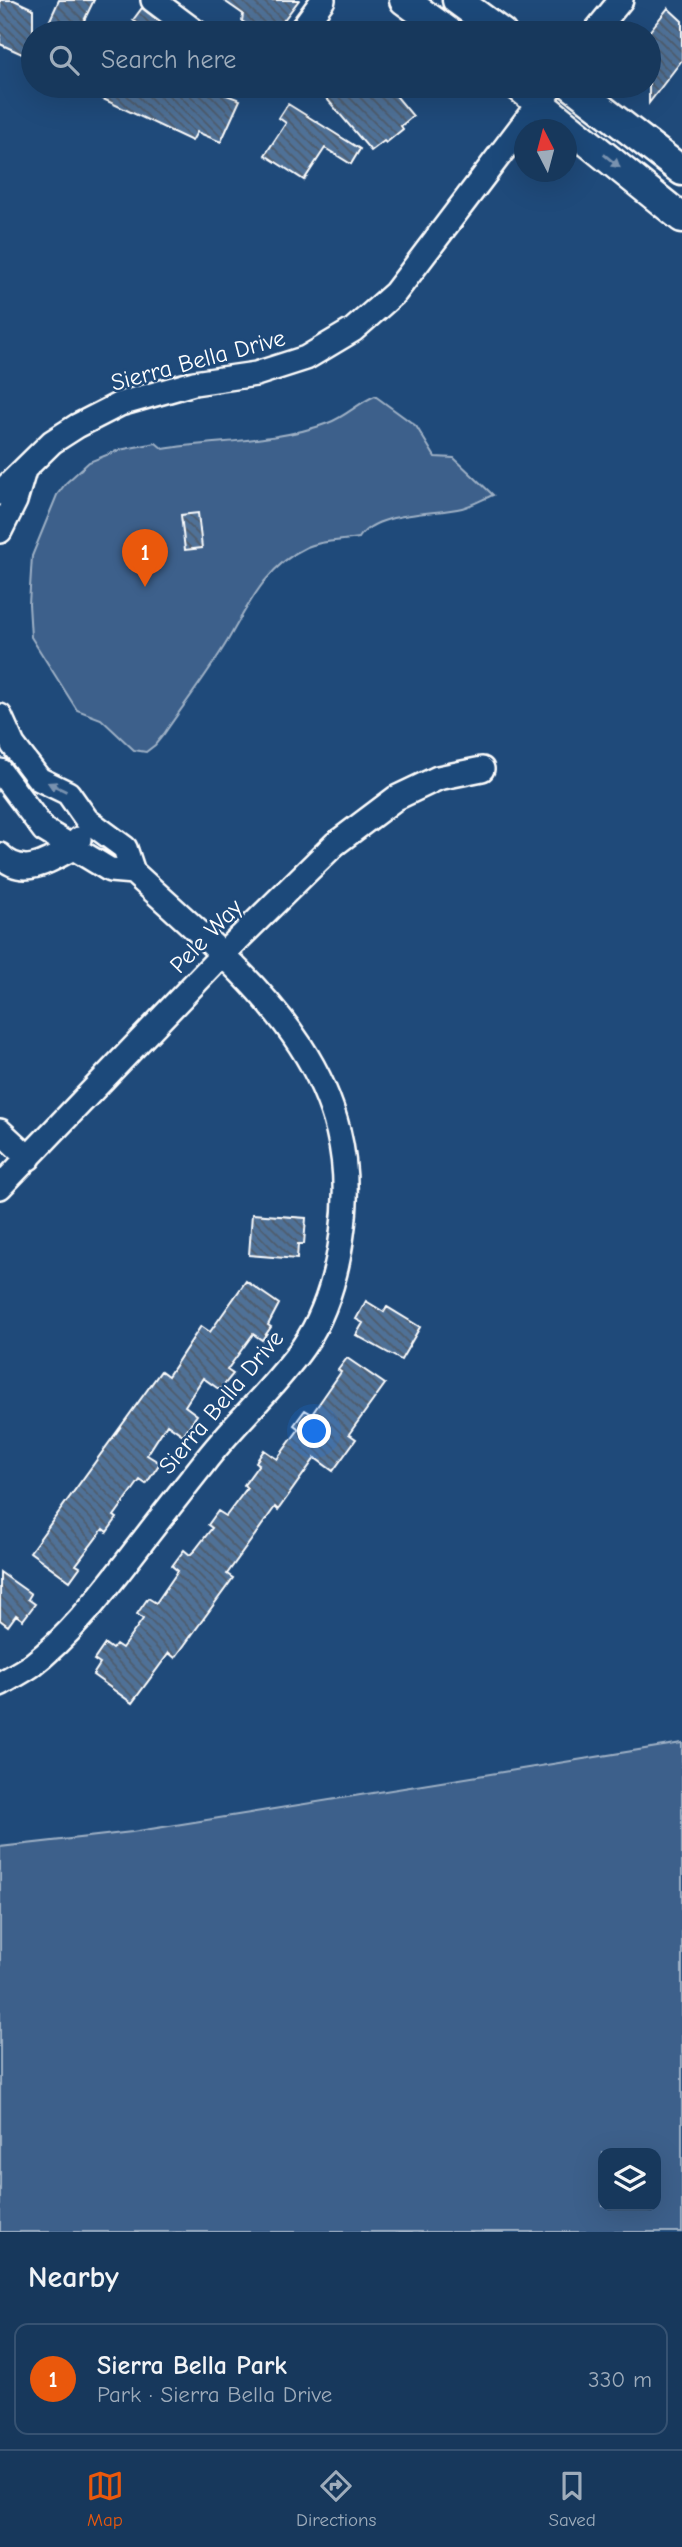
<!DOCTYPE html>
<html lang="en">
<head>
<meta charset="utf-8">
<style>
  :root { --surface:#17385c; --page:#203f62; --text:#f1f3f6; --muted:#9eacbb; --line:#365272; --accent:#ea580c }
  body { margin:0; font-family:"Comic Neue",sans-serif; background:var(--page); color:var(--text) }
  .controls { position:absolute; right:21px; bottom:21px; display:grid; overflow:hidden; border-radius:14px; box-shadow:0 7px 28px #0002 }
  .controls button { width:63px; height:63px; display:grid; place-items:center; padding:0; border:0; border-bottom:2px solid var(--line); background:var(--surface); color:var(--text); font:35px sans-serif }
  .compass { position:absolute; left:514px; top:119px; width:63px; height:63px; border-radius:50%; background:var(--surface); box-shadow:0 7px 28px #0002; rotate:354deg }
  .you { position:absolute; left:315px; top:1432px; width:24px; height:24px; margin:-18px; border:5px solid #fff; border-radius:50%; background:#1a73e8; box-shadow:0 0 0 10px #1a73e833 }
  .badge { display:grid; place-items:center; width:46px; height:46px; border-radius:50%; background:var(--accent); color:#fff; font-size:23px; font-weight:700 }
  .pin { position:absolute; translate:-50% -58px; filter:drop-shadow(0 2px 4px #0008) }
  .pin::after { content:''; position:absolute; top:37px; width:24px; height:21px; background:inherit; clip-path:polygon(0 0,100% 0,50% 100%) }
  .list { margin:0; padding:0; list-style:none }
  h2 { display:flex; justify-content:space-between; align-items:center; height:91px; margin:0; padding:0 28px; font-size:30px }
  h2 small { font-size:23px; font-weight:400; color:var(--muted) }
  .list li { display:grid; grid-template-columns:46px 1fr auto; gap:21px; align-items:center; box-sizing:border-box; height:112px; margin:0 14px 14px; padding:0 14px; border:2px solid var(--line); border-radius:14px }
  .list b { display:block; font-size:26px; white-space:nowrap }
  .list p { margin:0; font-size:23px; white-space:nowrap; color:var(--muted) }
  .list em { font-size:23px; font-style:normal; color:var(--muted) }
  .icon { flex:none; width:38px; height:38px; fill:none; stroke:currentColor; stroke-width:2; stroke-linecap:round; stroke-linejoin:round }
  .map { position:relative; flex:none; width:682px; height:2232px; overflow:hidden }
  .search { position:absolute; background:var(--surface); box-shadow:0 7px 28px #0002; left:21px; right:21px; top:21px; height:77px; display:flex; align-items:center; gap:18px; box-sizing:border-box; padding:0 24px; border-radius:38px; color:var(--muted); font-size:26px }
  .sheet { height:217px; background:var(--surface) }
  nav { display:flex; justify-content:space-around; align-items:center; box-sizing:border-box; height:98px; border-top:2px solid var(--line); background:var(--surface); font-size:19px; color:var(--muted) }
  nav a { display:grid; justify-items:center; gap:4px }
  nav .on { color:var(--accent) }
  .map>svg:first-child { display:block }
</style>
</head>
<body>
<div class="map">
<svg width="682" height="2232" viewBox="0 0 682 2232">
  <defs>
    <pattern id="building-back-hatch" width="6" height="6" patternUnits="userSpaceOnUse" patternTransform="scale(1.75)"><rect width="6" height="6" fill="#507197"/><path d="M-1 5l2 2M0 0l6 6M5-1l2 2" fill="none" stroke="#4e5b6a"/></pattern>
  </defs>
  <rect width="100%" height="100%" fill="#1f4a7a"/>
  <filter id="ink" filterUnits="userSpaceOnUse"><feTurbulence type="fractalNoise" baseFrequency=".0143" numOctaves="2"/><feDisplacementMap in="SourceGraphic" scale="14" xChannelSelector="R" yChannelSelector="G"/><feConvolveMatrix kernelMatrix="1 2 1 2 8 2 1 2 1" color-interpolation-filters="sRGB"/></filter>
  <g filter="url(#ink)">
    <path fill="#3c618b" stroke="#9eb0c5" stroke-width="2" fill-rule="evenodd" d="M375 396 416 426 435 457 454 458 493 495C483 499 473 505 462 508 434 515 376 511 359 538 343 541 322 540 307 547 266 566 249 604 228 640 209 672 185 703 164 734L155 745 146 752 134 750 101 719 77 710 31 637 29 604 32 556 57 495 66 483 89 462 119 450 156 443 163 449C217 440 275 443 328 423 345 417 358 403 375 396Z
      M682 1743V2232H0V1847L132 1832ZM603 2153H656V2206H603Z"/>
    <path fill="url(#building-back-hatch)" stroke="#fff" stroke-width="2" d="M0 0H14L33 9V59L0 44Z
      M59 0H94L78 33H44Z
      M223 0H299L274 33H251L244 28 246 24 242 21 243 14Z
      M142 8 169 29 166 33H150L133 20Z
      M668 8 682 21V60L649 103V32Z
      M109 86H203L240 100 221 142 197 132 192 141 103 99Z
      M316 86H388L413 116 401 126 403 129 386 143 384 141 371 151Z
      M288 104 360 149 351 164 325 148 304 180 265 155 286 123 279 118Z
      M198 513 202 548 185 550 181 515Z
      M252 1214 306 1218 304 1244H298L297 1259 249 1255Z
      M246 1281 279 1304 268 1325 271 1327 262 1340 253 1334 227 1370 233 1374 220 1390 203 1378 185 1406 197 1415 183 1435 167 1424 147 1455 160 1463 146 1484 140 1480 114 1516 117 1518 107 1532 103 1529 76 1565 80 1567 70 1581 30 1552 161 1371 168 1376 201 1326 210 1332Z
      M366 1301 384 1312 387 1307 420 1327 401 1360 356 1335 363 1323 356 1319Z
      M347 1358 385 1384 349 1434 356 1439 333 1471 315 1458 278 1510 275 1507 227 1574 233 1578 175 1658 169 1653 132 1703 93 1675 100 1664 94 1660 105 1644 112 1649 116 1644 122 1648 143 1619 137 1614 148 1598 156 1603 178 1571 172 1566 184 1550 190 1555 195 1550 212 1528 208 1525 218 1511 226 1516 247 1488 244 1485 259 1464 256 1462 264 1450 277 1459 299 1429 294 1425 305 1410 312 1414 341 1372 338 1370Z
      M0 1572 31 1594 28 1599 35 1604 23 1620 16 1615 8 1626 0 1620Z"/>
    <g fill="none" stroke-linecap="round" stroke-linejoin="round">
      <g stroke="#fff" stroke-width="28">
        <path id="minor" d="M153 0 197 33
          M299 33 323 0
          M594 33 621 0
          M0 493 52 442 77 426 120 404 194 383 256 374 306 358 353 330 395 293 552 86
          M0 531 15 501 23 474
          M0 716 13 745 39 779 68 793 87 820 125 848 133 872C243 974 367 1065 342 1234 337 1273 326 1314 303 1347 273 1390 234 1423 203 1464 177 1497 151 1530 125 1564 97 1600 68 1637 32 1665 22 1672 10 1678 0 1684
          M0 771 44 830 110 870 133 872
          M0 855C24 880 49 860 75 847L79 839
          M0 1131 29 1158
          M0 1187 222 955 335 844 396 798 438 778 482 769"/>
      </g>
      <g stroke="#fff" stroke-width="33">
        <path id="major" d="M404 0 450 33
          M457 0 502 33
          M518 86 682 218
          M572 86 682 171"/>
      </g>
      <use href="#minor" stroke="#1f4a7a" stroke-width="23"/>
      <use href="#major" stroke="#1f4a7a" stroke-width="28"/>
    </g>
    <defs><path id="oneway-solid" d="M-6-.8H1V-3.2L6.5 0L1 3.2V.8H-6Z" transform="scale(1.75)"/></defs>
    <g fill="#7992af">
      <use href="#oneway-solid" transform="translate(612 161) rotate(39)"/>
      <use href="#oneway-solid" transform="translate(57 787) rotate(-154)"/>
    </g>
  </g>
  <g text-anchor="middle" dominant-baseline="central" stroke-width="5" stroke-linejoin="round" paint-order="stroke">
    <g font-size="24" fill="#fff" stroke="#1f4a7a">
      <text transform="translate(198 360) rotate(-15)">Sierra Bella Drive</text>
      <text transform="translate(206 936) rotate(-46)">Pele Way</text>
      <text transform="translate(221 1402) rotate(-50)">Sierra Bella Drive</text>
    </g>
  </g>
</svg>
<div class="controls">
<button><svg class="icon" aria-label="layers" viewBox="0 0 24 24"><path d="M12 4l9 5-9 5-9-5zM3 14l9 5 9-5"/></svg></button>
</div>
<svg class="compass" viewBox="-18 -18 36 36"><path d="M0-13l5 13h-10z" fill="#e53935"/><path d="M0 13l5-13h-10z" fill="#9eacbb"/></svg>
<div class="you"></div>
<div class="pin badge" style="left:145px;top:587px">1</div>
<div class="search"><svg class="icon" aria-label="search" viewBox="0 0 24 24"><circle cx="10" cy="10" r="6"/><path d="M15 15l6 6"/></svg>Search here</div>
</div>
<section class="sheet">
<h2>Nearby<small></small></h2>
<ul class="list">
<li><span class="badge">1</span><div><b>Sierra Bella Park</b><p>Park · Sierra Bella Drive</p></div><em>330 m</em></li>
</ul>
</section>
<nav>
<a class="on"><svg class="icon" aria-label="map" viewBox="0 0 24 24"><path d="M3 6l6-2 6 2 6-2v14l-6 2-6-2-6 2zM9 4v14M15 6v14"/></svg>Map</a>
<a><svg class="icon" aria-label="directions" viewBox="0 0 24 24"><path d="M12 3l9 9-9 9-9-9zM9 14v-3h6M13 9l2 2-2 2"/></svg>Directions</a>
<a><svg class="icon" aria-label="saved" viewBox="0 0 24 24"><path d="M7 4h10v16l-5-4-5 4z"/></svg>Saved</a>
</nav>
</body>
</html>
